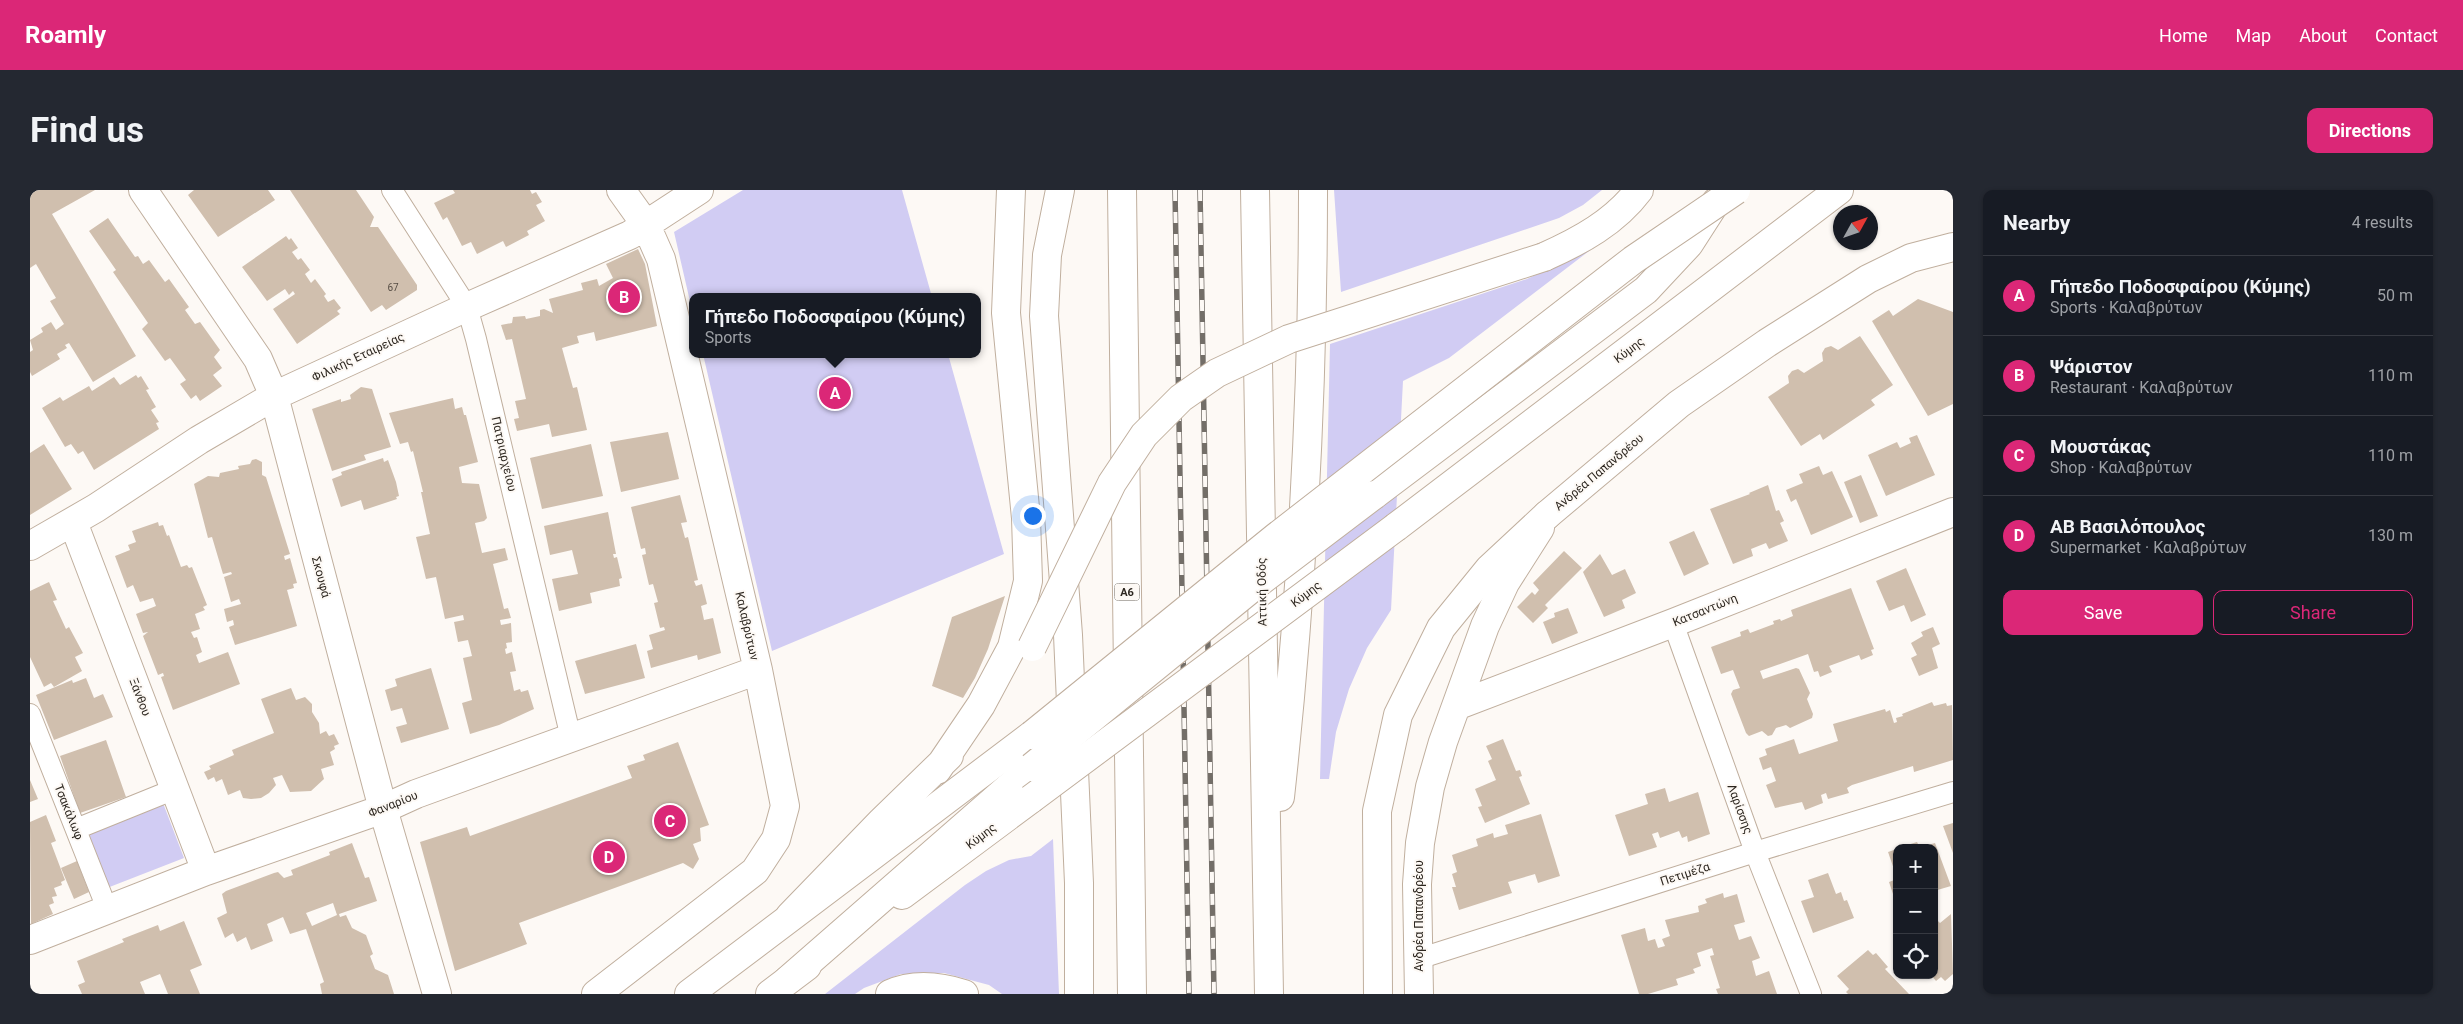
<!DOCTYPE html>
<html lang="en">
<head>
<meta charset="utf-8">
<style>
  :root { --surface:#171b24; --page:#242831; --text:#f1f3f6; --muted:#9ea1a6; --line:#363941; --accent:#db2777 }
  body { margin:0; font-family:Roboto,sans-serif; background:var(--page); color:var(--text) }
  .controls { position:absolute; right:15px; bottom:15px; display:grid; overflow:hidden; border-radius:10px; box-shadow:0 1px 4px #0004 }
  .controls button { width:45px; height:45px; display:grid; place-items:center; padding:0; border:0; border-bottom:1px solid var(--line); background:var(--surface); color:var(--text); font:25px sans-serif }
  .compass { position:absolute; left:1803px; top:15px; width:45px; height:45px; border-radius:50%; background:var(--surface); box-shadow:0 1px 4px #0004; rotate:50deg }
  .you { position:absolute; left:1002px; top:325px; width:18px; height:18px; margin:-12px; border:4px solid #fff; border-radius:50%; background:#1a73e8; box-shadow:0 0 0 8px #1a73e833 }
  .badge { display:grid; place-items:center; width:32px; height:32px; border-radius:50%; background:var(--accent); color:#fff; font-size:16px; font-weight:700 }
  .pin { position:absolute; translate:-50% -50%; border:2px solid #fff; box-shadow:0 1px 5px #0006 }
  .popup { position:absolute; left:659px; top:103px; width:292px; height:65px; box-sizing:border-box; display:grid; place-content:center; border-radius:10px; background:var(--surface); filter:drop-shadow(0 1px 4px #0005); font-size:16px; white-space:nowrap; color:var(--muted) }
  .popup b { font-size:19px; color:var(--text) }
  .popup::after { content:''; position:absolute; left:50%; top:100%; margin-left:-10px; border:10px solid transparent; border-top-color:var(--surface) }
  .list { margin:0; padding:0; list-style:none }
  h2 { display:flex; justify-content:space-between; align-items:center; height:65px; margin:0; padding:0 20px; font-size:21px }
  h2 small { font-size:16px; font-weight:400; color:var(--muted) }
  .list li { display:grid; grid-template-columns:32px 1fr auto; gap:15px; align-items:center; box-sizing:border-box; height:80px; padding:0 20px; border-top:1px solid var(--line) }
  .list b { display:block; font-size:19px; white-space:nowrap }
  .list p { margin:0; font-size:16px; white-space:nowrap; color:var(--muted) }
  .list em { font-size:16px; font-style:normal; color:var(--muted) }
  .actions { display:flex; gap:10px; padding:15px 20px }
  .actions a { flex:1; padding:11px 0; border:1px solid var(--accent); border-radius:10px; text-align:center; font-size:18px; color:var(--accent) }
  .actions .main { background:var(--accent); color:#fff }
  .icon { flex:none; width:28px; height:28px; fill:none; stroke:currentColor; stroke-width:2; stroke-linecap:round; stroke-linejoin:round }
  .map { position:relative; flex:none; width:1923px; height:804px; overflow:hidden; border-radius:10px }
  header { display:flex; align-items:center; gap:30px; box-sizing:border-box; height:70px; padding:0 25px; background:var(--accent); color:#fff }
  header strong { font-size:24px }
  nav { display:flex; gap:28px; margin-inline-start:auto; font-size:18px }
  .intro { display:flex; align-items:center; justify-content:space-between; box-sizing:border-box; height:120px; padding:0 30px }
  h1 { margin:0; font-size:35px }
  .button { padding:12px 22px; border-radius:10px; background:var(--accent); color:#fff; font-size:18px; font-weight:700 }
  main { display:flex; gap:30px; padding:0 30px }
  aside { flex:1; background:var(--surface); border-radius:10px; box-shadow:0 1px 4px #0004 }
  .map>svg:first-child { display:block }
</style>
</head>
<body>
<header>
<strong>Roamly</strong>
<nav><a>Home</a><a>Map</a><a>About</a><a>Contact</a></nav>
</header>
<div class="intro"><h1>Find us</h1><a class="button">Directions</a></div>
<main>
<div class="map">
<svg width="1923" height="804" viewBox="0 0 1923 804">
  <rect width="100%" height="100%" fill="#fdf9f5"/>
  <path fill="#d1ccf3" d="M713 0H872L902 107H662V120L644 42Z
    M1304 0H1572L1553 15 1529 28 1311 102Z
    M1580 45 1419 168 1373 191 1361 420 1337 458 1319 499 1306 542 1299 589H1290L1300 154 1497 89 1525 76Z
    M673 164H918L974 364 742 461Z
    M133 613 154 668 77 698 56 644Z
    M1023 649 1029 804H972L959 795 914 783 871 784 834 798 825 804H795L935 695 956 681 979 670 1001 666Z"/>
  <path fill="#d0bfae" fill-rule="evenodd" d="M0 0H65L22 24 106 166 63 192 39 153 35 155 37 158 27 164 30 169 2 186 0 182V162L3 160 0 150 13 142 11 138 21 132 26 140 34 134 20 111 26 108 6 74 0 78Z
    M164 0H238L245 10 188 47 158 5Z
    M260 0H326L344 27 340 37H348L387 95V100L356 120 352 115 341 122Z
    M423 0H500L502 4 506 2 512 12 506 15 515 31 497 41 499 45 476 57 473 51 447 64 441 52 432 56 417 27 413 30 404 13 425 3Z
    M78 28 105 67 108 66 113 74 119 70 135 92 139 89 159 117 155 120 165 134 170 132 190 160 184 167 192 178 183 185 192 196 170 211 166 205 161 209 150 194 156 190 140 168 135 171 112 139 118 133 83 82 86 80 59 41Z
    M256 46 259 50 261 48 268 58 262 62 268 70 271 68 280 80 275 84 281 93 285 89 296 104 294 106 298 112 304 109 311 118 307 121 310 124 267 154 243 119 265 104 263 101 259 105 255 99 237 111 212 77Z
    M608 59 615 74 627 136 566 151 564 142 547 146 549 153 532 158 543 198 547 197 557 240 522 247 519 234 487 241 484 229 489 228 485 211 496 209 482 149 476 150 471 135 482 133 483 127 495 126 496 129 510 126V120L514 119 523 123 519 109 553 100 551 93 567 89 569 96 583 88 576 74Z
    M1888 109 1923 122V214L1898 226 1842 131 1859 120 1863 126Z
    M1830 146 1863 195 1841 210 1845 215 1793 250 1790 244 1771 256 1738 207 1759 193 1758 186 1762 181 1768 179 1774 183 1793 171 1792 163 1795 158 1801 156 1808 160Z
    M106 185 108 188 111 186 119 199 116 200 126 217 121 220 129 232 126 233 129 239 64 280 53 261 48 264 41 254 35 257 12 218 30 207 33 211 59 196 62 201 84 187 90 195Z
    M331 197 342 199 361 257 334 265 336 270 302 281 282 219 311 209V212L321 209 320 205Z
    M423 208 425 219 432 217 434 225H436L448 272 429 277 432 293 449 294 457 328 454 331 445 333 452 363 475 358 478 370 463 374 474 419 478 418 481 428 470 430 471 435 481 433 482 452 476 453 477 458 475 459 476 464 482 462 486 481 480 482 484 501 490 499 491 502 498 500 504 519 469 535 440 544 432 513 442 510 433 468 442 466 438 450 428 452 424 432 434 430 433 425 415 429 406 387 396 389 386 347 400 344 391 302H393L383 261 381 262 378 252 370 254 359 223Z
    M638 242 649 289 591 302 580 252Z
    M1887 245 1905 285 1856 306 1838 265 1867 252 1870 258 1881 253 1879 248Z
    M14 254 42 299 0 325V263Z
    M561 254 573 306 512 319 500 268Z
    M353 268 354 272 358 270 366 292 369 306 366 307 367 309 334 320 331 310 311 317 302 289 312 285 311 282Z
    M226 269 232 272V285L236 287 260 364 254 366 255 370 260 368 267 393 263 394 264 398 257 400 267 436 205 455 199 437 204 435 203 430 197 432 194 419 211 414 209 409 201 412 194 387 202 384 201 382 193 384 182 347 178 348 164 294 178 286 189 287 190 283 209 279 208 276 220 274 222 270Z
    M1789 276 1793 285 1802 281 1823 327 1781 345 1766 309 1761 312 1756 300 1773 293 1769 284Z
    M1831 285 1848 326 1830 333 1814 292Z
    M1738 295 1746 321 1749 320 1754 331 1750 333 1758 351 1739 359 1736 353 1721 359 1723 366 1703 374 1680 319 1720 304 1719 303Z
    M650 305 657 332 651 333 655 348 658 347 668 390 664 391 666 396 672 394 677 414 671 416 674 430 683 428 691 463 668 470 667 465 621 478 617 461 623 459 619 445 635 440 634 437 630 438 624 413 628 412 623 394 619 395 612 365 616 364 615 358 611 359 601 317Z
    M578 322 586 364H583L584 368 587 367 592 388 589 389 590 396 560 403 562 413 529 421 522 389 548 384 542 360 520 365 514 336Z
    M128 332 129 336 133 335 137 346 139 345 151 377 157 375 159 378 162 377 177 415 173 417 175 420 165 424 170 439 161 442 164 448 167 447 172 462 166 465 169 473 198 462 210 494 143 520 131 487 134 486 133 483 128 485 113 446 118 442 113 443 106 424 126 416 123 408 110 412 103 395 97 398 85 366 100 360 98 355 106 352 102 341Z
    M1664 341 1679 374 1654 386 1639 352Z
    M1534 361 1552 378 1515 415 1518 418 1503 433 1487 417 1502 402 1505 405 1509 400 1503 393Z
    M1570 364 1582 385 1595 379 1606 403 1592 410 1595 418 1574 427 1553 382Z
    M1876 378 1896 425 1881 432 1874 415 1859 421 1846 391Z
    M19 392 27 410 23 411 36 439 39 437 53 463 45 467 52 481 24 497 21 493 14 497 0 467V401Z
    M1821 398 1844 459 1841 460 1843 465 1831 470 1829 465 1799 476 1802 482 1790 487 1788 481 1784 482 1778 464 1730 481 1733 489 1766 478 1769 479 1780 503 1777 509 1783 524 1782 528 1760 538 1756 535 1746 538 1742 545 1738 546 1732 541 1719 546 1716 543 1701 504 1703 500 1710 498 1703 480 1691 484 1681 457 1711 446 1710 442 1718 439 1720 443 1744 434 1743 431 1750 429 1751 431 1763 426 1761 420Z
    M975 406 958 459 945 488 933 508 902 496 922 427Z
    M1538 418 1548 443 1522 454 1513 432 1525 427 1524 423Z
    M1903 437 1910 454 1902 458 1908 478 1889 486 1881 468 1887 465 1881 453 1893 446 1891 442Z
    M606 454 615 488 555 504 545 471Z
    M401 478 419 539 371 553 366 537 377 534 372 518 361 521 355 500 367 496 365 489Z
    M56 488 64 508 73 504 83 527 24 550 6 505 42 490 43 493Z
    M261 498 266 510 275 507 282 514V522L289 533 290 544 296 541 299 546 304 544 309 554 304 556 305 559 300 562 304 575 291 579 294 589 281 601 260 602 252 585 243 588 246 595 239 603 231 608 221 609 213 608 210 600 198 605 192 589 186 592 184 587 178 590 174 582 181 579 179 576 204 565 202 560 244 543 231 509Z
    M1902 512 1904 516 1916 513 1917 516 1922 515 1923 570 1884 582 1883 576 1822 595 1817 598 1819 603 1798 609 1796 603 1791 605 1793 613 1775 620 1772 612 1745 618 1736 595 1746 591 1741 577 1733 580 1729 568 1737 565 1735 559 1764 549 1769 564 1808 551 1803 534 1855 519 1856 522 1860 520 1864 533 1867 532 1866 528 1873 526 1872 524Z
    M1473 549 1486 581 1490 580 1492 586 1489 587 1500 614 1455 633 1448 617 1452 616 1445 599 1466 590 1458 571 1462 569 1456 556Z
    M76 550 96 607 50 623 30 566Z
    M648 552 679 635 670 638 671 651 663 654 669 669 663 679 653 673 489 733 497 754 425 781 390 652 437 637 440 646 602 588 597 576 615 570 613 565Z
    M0 590 8 609 0 612Z
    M1635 598 1639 612 1668 602 1680 644 1658 652 1657 646 1652 648 1649 641 1630 648 1628 642 1622 644 1627 657 1599 666 1585 625 1618 614 1615 604Z
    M1511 624 1530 686 1508 693 1505 684 1478 692 1482 703 1429 720 1422 697H1426L1422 684 1427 682 1422 665 1448 656 1446 649 1463 643 1464 648 1478 644 1475 635Z
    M16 625 26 651 21 653 35 690 31 692 32 695 24 698 27 706 22 707 24 713 19 715 23 724 1 734 0 632Z
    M1923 633V663L1913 636Z
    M1887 652 1890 658H1871V657Z
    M322 653 335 688 339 687 347 711 309 724 310 727 316 725 322 738 336 745 343 764 340 766 345 779 358 785 364 804H292L290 794 294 792 276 739 260 744 253 727 237 734 243 751 221 760 216 747 207 752 203 743 195 748 187 728 197 723 192 704 196 701 244 683 248 682 254 688 263 685 261 680 300 665 299 662ZM303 713 307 725 282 736 276 723Z
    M1905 653 1921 696 1904 701V658L1891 657Z
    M1867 659V685H1866L1858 662Z
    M47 671 59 702 44 709 31 678Z
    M1798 683 1806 704 1811 702 1814 711 1817 710 1824 728 1783 743 1771 711 1784 707 1778 690Z
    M1867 689V713H1866L1859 692Z
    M1693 703 1694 708 1707 704 1715 732 1704 735 1709 750 1721 746 1730 768 1722 771 1726 786 1739 781 1747 804H1688L1686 799 1690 798 1680 766 1684 765 1682 758 1667 763 1671 776 1663 779 1665 783 1646 789 1648 795 1618 804H1609L1591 745 1615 738 1618 751 1625 749 1628 758 1635 756 1632 749 1640 746 1635 730 1669 722 1668 716 1677 713 1675 709Z
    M1921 724 1923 784 1915 791 1911 787 1906 791 1901 785H1904V732L1907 730 1910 733Z
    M154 731 172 775 160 780 170 804H138L130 784 110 792 115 804H52L48 795 55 792 47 771 94 752 92 749 128 735 130 741Z
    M1838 760 1843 765 1846 763 1858 777 1855 779 1879 804H1818L1816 802 1819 799 1807 786Z"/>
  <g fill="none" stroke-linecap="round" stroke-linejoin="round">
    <g stroke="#c0af9e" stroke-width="22">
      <path id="pedestrian" d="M362 0 437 117 446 149 541 548
        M1643 433 1725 662 1781 804
        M0 524 78 721
        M46 639 145 599
        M1388 769 1725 662 1923 602"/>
    </g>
    <g stroke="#c0af9e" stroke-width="30">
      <path id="minor" d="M113 0 228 169 244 206 353 619 407 804
        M43 332 176 681
        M0 356 66 318 169 250 244 206 437 117 600 45 669 0
        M1426 516 1643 433 1923 322
        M0 750 176 681 353 619 386 604 728 480
        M566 804 725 681 746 649 755 616 728 480 631 69 616 35 591 0
        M1389 804 1387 694 1390 653 1400 597 1413 552 1455 436 1475 393 1510 338"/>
    </g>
    <g stroke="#c0af9e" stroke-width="30">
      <path id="tertiary" d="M1517 325 1649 214 1737 153 1838 89 1881 68 1923 57"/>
    </g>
    <g stroke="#c0af9e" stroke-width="30">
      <path id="primary" d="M1366 337 1809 0
        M872 705 1001 609
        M659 804 1002 545
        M740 804 777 776"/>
    </g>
    <g stroke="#c0af9e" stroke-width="30">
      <path id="motorway" d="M1030 0 1017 65 1014 126 1038 445 1049 693V804
        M1092 0 1102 804
        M1225 0 1239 804
        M1514 67C1550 51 1585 32 1609 0
        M1344 305 1616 100 1659 54 1686 12
        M907 580 951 515 982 457 998 391 996 328 976 123 981 0
        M1250 607C1272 406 1283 203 1283 0
        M760 726 852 631 919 566
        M758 790 1002 577
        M860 804C884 793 909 796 934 804
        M1348 804 1347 621 1368 525 1411 438 1459 379 1517 325"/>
    </g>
    <use href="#pedestrian" stroke="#fff" stroke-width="20"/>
    <use href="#minor" stroke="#fff" stroke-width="28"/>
    <use href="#tertiary" stroke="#fff" stroke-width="28"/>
    <use href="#primary" stroke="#fff" stroke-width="28"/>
    <use href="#motorway" stroke="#fff" stroke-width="28"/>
    <g stroke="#736e68" stroke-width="5.5">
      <path id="rail" d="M1145 0 1159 804
        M1170 0 1184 804"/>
    </g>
    <use href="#rail" stroke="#fdf9f5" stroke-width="4" stroke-dasharray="11" stroke-linecap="butt"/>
    <g stroke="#c0af9e" stroke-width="30" stroke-linecap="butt">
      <path id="primary-bridge" d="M1002 545 1246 347 1603 70 1706 0
        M1001 609 1366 337"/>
    </g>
    <g stroke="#c0af9e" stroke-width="30" stroke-linecap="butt">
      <path id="motorway-bridge" d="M1002 457 1082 293 1114 245 1151 208 1187 183 1259 149 1514 67
        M1002 577 1228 393 1344 305"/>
    </g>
    <use href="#primary-bridge" stroke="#fff" stroke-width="28"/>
    <use href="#motorway-bridge" stroke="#fff" stroke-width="28"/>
  </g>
  <g text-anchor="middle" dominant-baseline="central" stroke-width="4" stroke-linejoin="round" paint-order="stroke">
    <g font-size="10" fill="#564d44">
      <text x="363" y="97">67</text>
    </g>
    <rect fill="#fdf9f5" stroke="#6b6660" stroke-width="1" x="1084.5" y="393.5" width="25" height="17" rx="4"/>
    <g font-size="11" font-weight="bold" fill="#2d2720">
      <text x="1097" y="402">Α6</text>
    </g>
    <g font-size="12" fill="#2d2720" stroke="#fdf9f5">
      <text transform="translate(1599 160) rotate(-37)">Κύμης</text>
      <text transform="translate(328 167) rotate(-25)">Φιλικής Εταιρείας</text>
      <text transform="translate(474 264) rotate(77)">Πατριαρχείου</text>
      <text transform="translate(1569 282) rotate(-40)">Ανδρέα Παπανδρέου</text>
      <text transform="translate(291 387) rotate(75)">Σκουφά</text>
      <text transform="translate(1232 402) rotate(-91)">Αττική Οδός</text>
      <text transform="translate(1276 404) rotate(-37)">Κύμης</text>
      <text transform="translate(1675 420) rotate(-22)">Κατσαντώνη</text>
      <text transform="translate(717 436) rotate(77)">Καλαβρύτων</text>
      <text transform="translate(110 507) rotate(69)">Ξάνθου</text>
      <text transform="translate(363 614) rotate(-22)">Φαναρίου</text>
      <text transform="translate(1710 619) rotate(70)">Λαρίσσης</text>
      <text transform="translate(39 622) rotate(68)">Τσακάλωφ</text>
      <text transform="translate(951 646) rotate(-37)">Κύμης</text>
      <text transform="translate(1655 684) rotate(-18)">Πετιμέζα</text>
      <text transform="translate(1389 726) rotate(-90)">Ανδρέα Παπανδρέου</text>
    </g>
  </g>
</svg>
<div class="controls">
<button>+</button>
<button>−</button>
<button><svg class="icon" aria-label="locate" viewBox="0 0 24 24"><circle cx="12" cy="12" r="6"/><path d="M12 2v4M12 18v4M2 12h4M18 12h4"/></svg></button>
</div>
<svg class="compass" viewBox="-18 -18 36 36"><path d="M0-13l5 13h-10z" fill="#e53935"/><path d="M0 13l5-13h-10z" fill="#9ea1a6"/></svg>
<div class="you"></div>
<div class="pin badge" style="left:805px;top:203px">A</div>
<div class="popup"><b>Γήπεδο Ποδοσφαίρου (Κύμης)</b>Sports</div>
<div class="pin badge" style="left:594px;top:107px">B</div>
<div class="pin badge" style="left:640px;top:631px">C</div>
<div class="pin badge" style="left:579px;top:667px">D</div>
</div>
<aside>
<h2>Nearby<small>4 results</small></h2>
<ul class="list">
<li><span class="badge">A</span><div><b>Γήπεδο Ποδοσφαίρου (Κύμης)</b><p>Sports · Καλαβρύτων</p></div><em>50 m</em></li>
<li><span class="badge">B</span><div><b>Ψάριστον</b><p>Restaurant · Καλαβρύτων</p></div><em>110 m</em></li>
<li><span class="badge">C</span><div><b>Μουστάκας</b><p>Shop · Καλαβρύτων</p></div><em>110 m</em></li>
<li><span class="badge">D</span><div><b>ΑΒ Βασιλόπουλος</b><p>Supermarket · Καλαβρύτων</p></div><em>130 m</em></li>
</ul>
<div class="actions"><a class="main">Save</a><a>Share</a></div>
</aside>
</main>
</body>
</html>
